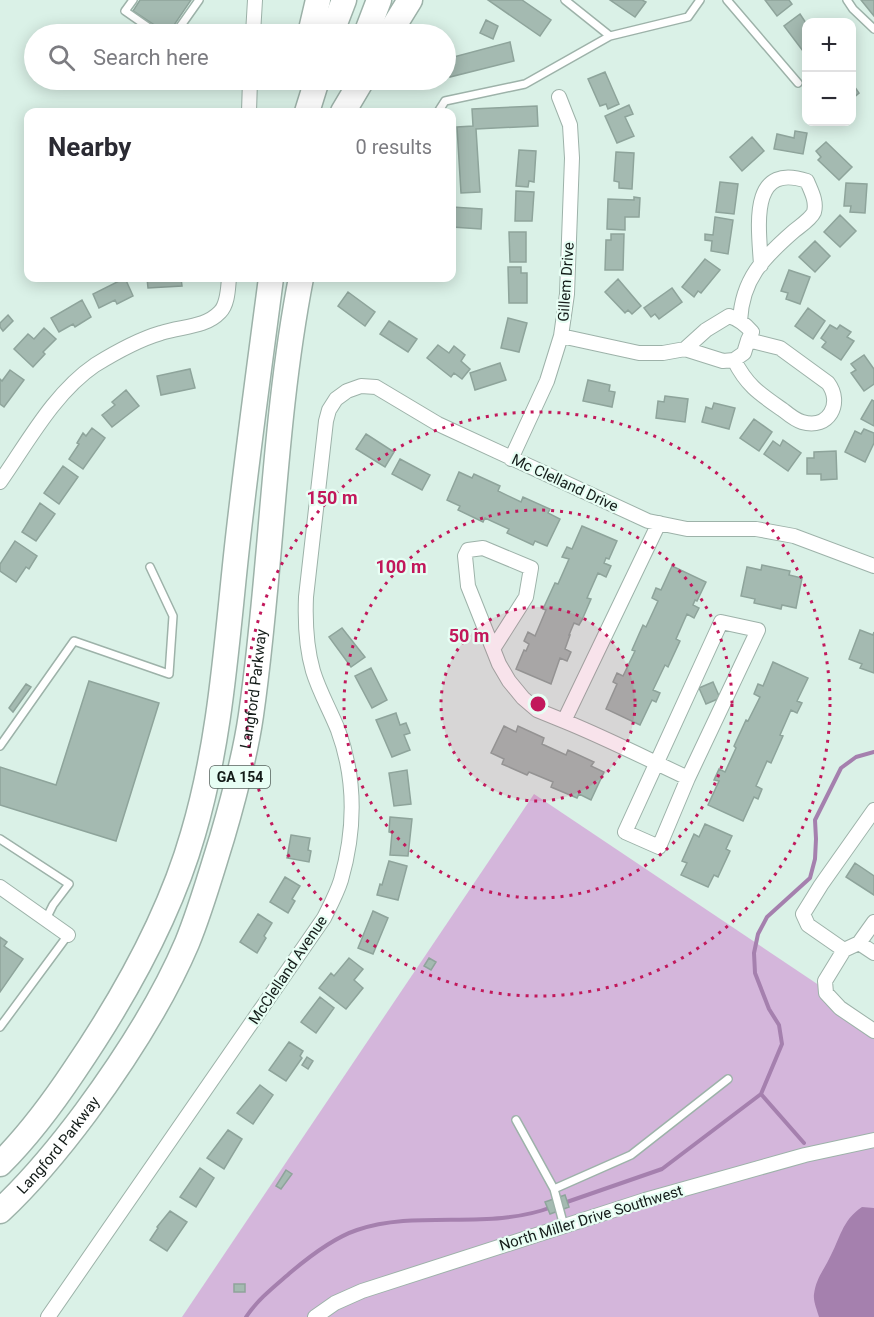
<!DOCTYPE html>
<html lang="en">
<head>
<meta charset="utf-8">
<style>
  :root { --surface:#fff; --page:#f2f2f3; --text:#2b2b33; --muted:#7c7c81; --line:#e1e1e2 }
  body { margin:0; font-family:Roboto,sans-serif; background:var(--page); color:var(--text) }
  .controls { position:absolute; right:18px; top:18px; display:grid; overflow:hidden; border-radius:12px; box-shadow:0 3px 15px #0003 }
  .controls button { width:54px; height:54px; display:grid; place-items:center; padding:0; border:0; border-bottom:2px solid var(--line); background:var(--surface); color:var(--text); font:30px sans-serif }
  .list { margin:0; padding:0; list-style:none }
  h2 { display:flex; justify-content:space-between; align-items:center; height:78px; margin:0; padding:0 24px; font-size:26px }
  h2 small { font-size:20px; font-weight:400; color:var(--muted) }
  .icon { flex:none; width:33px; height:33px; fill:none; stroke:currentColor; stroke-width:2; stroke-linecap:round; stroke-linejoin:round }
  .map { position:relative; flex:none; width:874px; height:1317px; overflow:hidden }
  .search { position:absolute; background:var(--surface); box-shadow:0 3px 15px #0003; left:24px; top:24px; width:432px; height:66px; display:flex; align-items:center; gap:15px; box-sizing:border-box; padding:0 21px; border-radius:33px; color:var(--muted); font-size:22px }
  .panel { position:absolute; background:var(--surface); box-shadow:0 3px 15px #0003; left:24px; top:108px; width:432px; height:174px; border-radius:12px }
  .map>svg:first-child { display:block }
</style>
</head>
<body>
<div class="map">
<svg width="874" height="1317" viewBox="0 0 874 1317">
  <rect width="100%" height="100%" fill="#daf1e7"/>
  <path fill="#d4b6db" d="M534 794 874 1022V1317H182Z"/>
  <path fill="#a580ae" d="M862 1207 874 1208V1317H819C817 1310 813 1301 814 1294 816 1279 823 1271 829 1259 840 1239 842 1220 862 1207Z"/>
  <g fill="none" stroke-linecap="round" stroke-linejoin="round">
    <path stroke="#a580ae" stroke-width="4" d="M761 1094 804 1143
      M564 1203 662 1169 761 1094 782 1044 779 1025 769 1009 755 973 754 953 758 934 767 917 810 878 815 859 816 839 815 820 841 768 856 757 874 752
      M246 1317C258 1299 275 1286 291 1272 310 1256 333 1238 357 1230 419 1209 489 1231 552 1207"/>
  </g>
  <path fill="#a4bab1" stroke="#8ea49b" stroke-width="1.5" d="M140 0H191L168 34 133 11Z
    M488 0H522L551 20 540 36Z
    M610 0H642L646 2 635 17Z
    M765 0H789L792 4 777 16Z
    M861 0H874V16Z
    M800 14 806 23V55L784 26Z
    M486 20 498 26 493 39 480 33Z
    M510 42 514 61 450 77 446 59Z
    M605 72 619 104 608 109 606 104 600 106 588 79Z
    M852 83 859 93 852 99Z
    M629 105 633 114 625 117 634 136 617 143 605 116Z
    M537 106 538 126 476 129 480 192 461 193 457 127 473 126 472 109Z
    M795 131 807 133 803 154 774 149 777 134 794 138Z
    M752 137 764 151 742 171 730 157Z
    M826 142 852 167 839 180 818 160 821 157 816 151Z
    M519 150 536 151 534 182 529 181 528 187 516 186Z
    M616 152 634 153 632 189 619 188V182L614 181Z
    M720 182 738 184 734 214 716 212Z
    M846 183 867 184 865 213 850 212 851 206H844Z
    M516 191 534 192 532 221H515Z
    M634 197 640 198 639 217H625V230L607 229 608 199 634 200Z
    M452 207 482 209 481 229 452 227Z
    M840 215 856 231 840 247 824 232Z
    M715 217 733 220 728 254 711 251 712 241 705 240V234L713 235Z
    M509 232H526V262H510Z
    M611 234H624L623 270H605L606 240H611Z
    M815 241 830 256 815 272 799 257Z
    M705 259 720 270 701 293 698 291 694 297 682 287Z
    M508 267H521V273H527V303H509Z
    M789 270 810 277 800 304 786 299 788 293 781 291Z
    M125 278 133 296 117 304 115 300 99 308 93 294Z
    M147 278H181L182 286 148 288Z
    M618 279 641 306 632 314 628 310 625 313 605 292Z
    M672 288 682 302 659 319 655 314 651 317 644 308Z
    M348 292 375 312 365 326 338 306Z
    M82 300 91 317 75 327 73 324 59 332 51 318Z
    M808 308 825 321 813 339 795 326Z
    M8 315 13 321 3 331 0 327V323Z
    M508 318 527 323 519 352 501 348Z
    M389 321 417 339 408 352 380 334Z
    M830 325 837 329 840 325 851 332 847 337 854 341 841 360 822 347 826 342 821 338Z
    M44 328 56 339 43 352 45 354 33 367 14 349 28 334 34 339Z
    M438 345 449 353 454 346 465 355 461 361 470 369 462 379 454 373 451 377 427 358Z
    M864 355 874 369V384L864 391 851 373 856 370 851 364Z
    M500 363 506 380 475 390 470 373Z
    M190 369 195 388 161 395 157 376Z
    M10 370 24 380 4 407 0 404V379L2 381Z
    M588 380 610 385 609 391 615 392 612 407 583 401Z
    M126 390 139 406 112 427 102 415 115 405 112 402Z
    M665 396 688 399 685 422 656 418 658 401 664 402Z
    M872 400 874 401V426L861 419Z
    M714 403 735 408 729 429 702 422 706 407 712 409Z
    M754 419 772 432 759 451 740 438Z
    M92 428 105 438 83 469 69 459 79 444 77 443 83 433 86 436Z
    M864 429 874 433V443L865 462 845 452 855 431 861 434Z
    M366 434 394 452 385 467 356 449Z
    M783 440 801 453 788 471 764 454 773 441 780 446Z
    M836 451 837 479 821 480V474H807V458H814V452Z
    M400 459 430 475 422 490 392 474Z
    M63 466 78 477 59 504 44 493Z
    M459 472 472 478 474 474 500 486 498 491 521 502 523 497 550 509 548 513 560 519 547 546 535 541 533 545 507 533 509 529 485 518 483 522 458 510 460 506 447 500Z
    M40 503 55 514 36 541 22 532Z
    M582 526 617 541 609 559 606 558 604 563 611 566 606 577 598 573 587 598 591 599 582 620 579 625 574 623 569 635H570L565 649 571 652 567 661 560 658 551 684 516 669 524 650 526 651 529 644 524 641 528 632 535 636 546 610 543 609 555 583 558 584 569 559 562 557 567 547 572 549Z
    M15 541 37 556 29 569 26 567 16 582 0 571V564Z
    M762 565 790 571 789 575 802 578 796 608 782 605 781 609 754 603 755 599 741 596 747 567 761 570Z
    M672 566 706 582 697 601 695 600 693 605 699 608 694 618 687 614 676 639 680 641 668 667 665 665 653 690 660 693 656 702 652 700 640 725 606 709 617 684 613 682 617 673 623 676 635 651 632 650 643 625 646 627 658 601 652 598 656 588 661 590Z
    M342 628 365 657 351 667 329 637Z
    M860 630 873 635 874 632V673L860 668 862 664 849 659Z
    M773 662 808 678 797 701 802 703 797 713 791 710 780 735 783 736 771 763 767 761 756 786 762 789 758 799 754 797 743 821 708 805 719 781 714 780 719 769 725 772 736 748 734 746 746 720 748 721 760 697 754 694 758 684 763 686Z
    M371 668 387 700 372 708 355 676Z
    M89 681 159 703 116 841 0 805V767L56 785Z
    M713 682 720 698 706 704 699 688Z
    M26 684 31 687 13 712 9 708Z
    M396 713 400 725 406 723 410 733 404 735 410 750 392 757 376 720Z
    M504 726 516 732 518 726 544 738 542 744 566 755 568 750 594 762 591 766 604 772 591 800 579 794 577 798 551 787 553 782 529 772 527 775 502 764 504 759 491 753Z
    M407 770 411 804 394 806 389 773Z
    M390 817 412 819 408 856 390 855 392 833 389 832Z
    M705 824 732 836 726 849 730 851 718 877 714 875 708 887 681 875 687 863 682 861 694 834 699 837Z
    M291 835 310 838 308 850 311 851 309 862 287 858Z
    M389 861 407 866 398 900 377 895 380 884 382 885Z
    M855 863 874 876V895L846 877Z
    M285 877 300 886 292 899 295 901 288 913 270 902Z
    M373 911 388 918 373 954 358 948Z
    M258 914 272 923 264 936 266 938 257 953 240 942Z
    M0 937 7 942 4 946 23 959 0 992Z
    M349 958 363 969 354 980 363 988 346 1009 319 988 331 973 334 976Z
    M429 958 436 962 431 970 424 966Z
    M320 997 334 1008 316 1033 301 1022Z
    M289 1042 303 1051 300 1056 302 1058 286 1081 269 1070Z
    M307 1057 313 1061 308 1069 302 1065Z
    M260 1085 273 1095 253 1124 237 1113Z
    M228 1130 242 1139 224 1169 207 1158Z
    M200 1168 214 1178 196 1207 180 1197Z
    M286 1170 292 1174 281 1189 276 1186Z
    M565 1195 569 1207 550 1214 545 1202Z
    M170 1211 187 1222 167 1251 150 1240 158 1228 157 1227Z
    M234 1284H245V1292H234Z"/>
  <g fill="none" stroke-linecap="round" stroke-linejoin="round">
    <g stroke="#9db2a9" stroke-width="10">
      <path id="lane" d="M133 0 125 11 158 34
        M565 0 610 36
        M727 0 798 83
        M847 0 853 9 874 29
        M175 34 199 0
        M438 112 445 101 525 84 610 36 688 17 700 0
        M0 746 74 641 169 674 173 616 150 567
        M0 839 69 884 53 905 46 919
        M0 1027 68 935
        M516 1120 554 1189 564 1226
        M554 1189 631 1155 728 1079"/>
    </g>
    <g stroke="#9db2a9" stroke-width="16">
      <path id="street" d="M253 34 255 0
        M249 112 250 80
        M740 321C742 279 763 258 794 231 800 226 811 219 814 212 817 201 811 191 807 181 748 161 759 229 761 265
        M561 336 639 353H663L685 349 723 361 734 360 744 353 748 340 780 348 828 383C843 403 829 430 802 422 795 420 788 414 783 410 760 394 747 386 734 360
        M685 349 706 330 729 316C739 319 745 324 752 332L748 340
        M511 459 547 381 561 336 567 294 572 158 570 125 559 97
        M0 482C28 442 54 393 95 365 116 352 137 340 161 333 181 326 205 328 220 312 228 304 228 288 229 278
        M493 649 526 597 531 568 483 548 468 550 465 556 468 586 499 664 509 681 523 698 537 710 564 721 659 523
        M564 721C606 738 647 759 688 778L758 630 721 622 625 832 659 847 688 778
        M0 887 68 935
        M874 922 859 943 844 950 825 981 826 993 840 1008 874 1031
        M859 943 874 953
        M844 950 808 925 803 914 821 885 874 810
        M48 1317 324 918C330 906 337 893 341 880 355 831 356 779 338 730 330 710 319 691 313 671 306 647 305 622 306 597L326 421 329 410 336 399 347 391 361 386 376 387 438 424 648 521 687 529H756L794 536 874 566
        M315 1317 335 1303 362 1291 645 1200 805 1155 874 1140"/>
    </g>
    <g stroke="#9db2a9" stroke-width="27">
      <g id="highway">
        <path d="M310 34 318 0"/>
        <path d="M331 34 344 0"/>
        <path d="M366 34 379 0"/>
        <path d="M389 34 410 0"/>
        <path d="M307 112 317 80"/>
        <path d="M343 112 362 80"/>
        <path d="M0 1164C28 1136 52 1104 74 1071 123 999 169 918 193 834 220 743 226 649 236 556 246 463 259 370 271 278"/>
        <path id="s1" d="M0 1211C32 1181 60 1147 86 1112 125 1059 161 1004 187 943 201 909 211 873 222 838 234 797 245 757 251 715 272 570 273 422 301 278"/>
      </g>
    </g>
    <use href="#lane" stroke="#fff" stroke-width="7"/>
    <use href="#street" stroke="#fff" stroke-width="14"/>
    <use href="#highway" stroke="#fff" stroke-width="24"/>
  </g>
  <circle cx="538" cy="704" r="97" fill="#c2185b" fill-opacity=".12"/>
  <g fill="none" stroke="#c2185b" stroke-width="3" stroke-dasharray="3 6">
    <circle cx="538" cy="704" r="97"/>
    <circle cx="538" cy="704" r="194"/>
    <circle cx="538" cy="704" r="292"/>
  </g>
  <g text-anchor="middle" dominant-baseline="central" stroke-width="4.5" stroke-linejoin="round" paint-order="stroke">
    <rect fill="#e7fef4" stroke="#53605b" stroke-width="1.5" x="210" y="766" width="60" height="22" rx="4.5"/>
    <g font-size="14" font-weight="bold" fill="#141c19">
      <text x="240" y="777">GA 154</text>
    </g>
    <g font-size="15" fill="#141c19" stroke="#e7fef4">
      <text transform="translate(566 282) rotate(-86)">Gillem Drive</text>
      <text transform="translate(565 483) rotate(25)">Mc Clelland Drive</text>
      <text stroke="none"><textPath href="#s1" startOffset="592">Langford Parkway</textPath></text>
      <text transform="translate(288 970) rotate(-56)">McClelland Avenue</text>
      <text stroke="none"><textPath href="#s1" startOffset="88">Langford Parkway</textPath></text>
      <text transform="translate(591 1218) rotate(-17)">North Miller Drive Southwest</text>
    </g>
  </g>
  <circle cx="538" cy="704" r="9" fill="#c2185b" stroke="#e7fef4" stroke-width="3"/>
  <g font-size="18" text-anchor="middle" font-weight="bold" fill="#c2185b" stroke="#e7fef4" stroke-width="4.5" stroke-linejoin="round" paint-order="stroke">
    <text x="332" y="504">150 m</text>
    <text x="401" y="573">100 m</text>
    <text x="469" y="642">50 m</text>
  </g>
</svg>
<div class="controls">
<button>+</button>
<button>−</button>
</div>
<div class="search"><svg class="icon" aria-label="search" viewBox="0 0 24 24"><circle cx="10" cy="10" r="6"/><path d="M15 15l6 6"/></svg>Search here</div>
<section class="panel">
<h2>Nearby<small>0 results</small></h2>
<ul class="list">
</ul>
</section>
</div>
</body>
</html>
